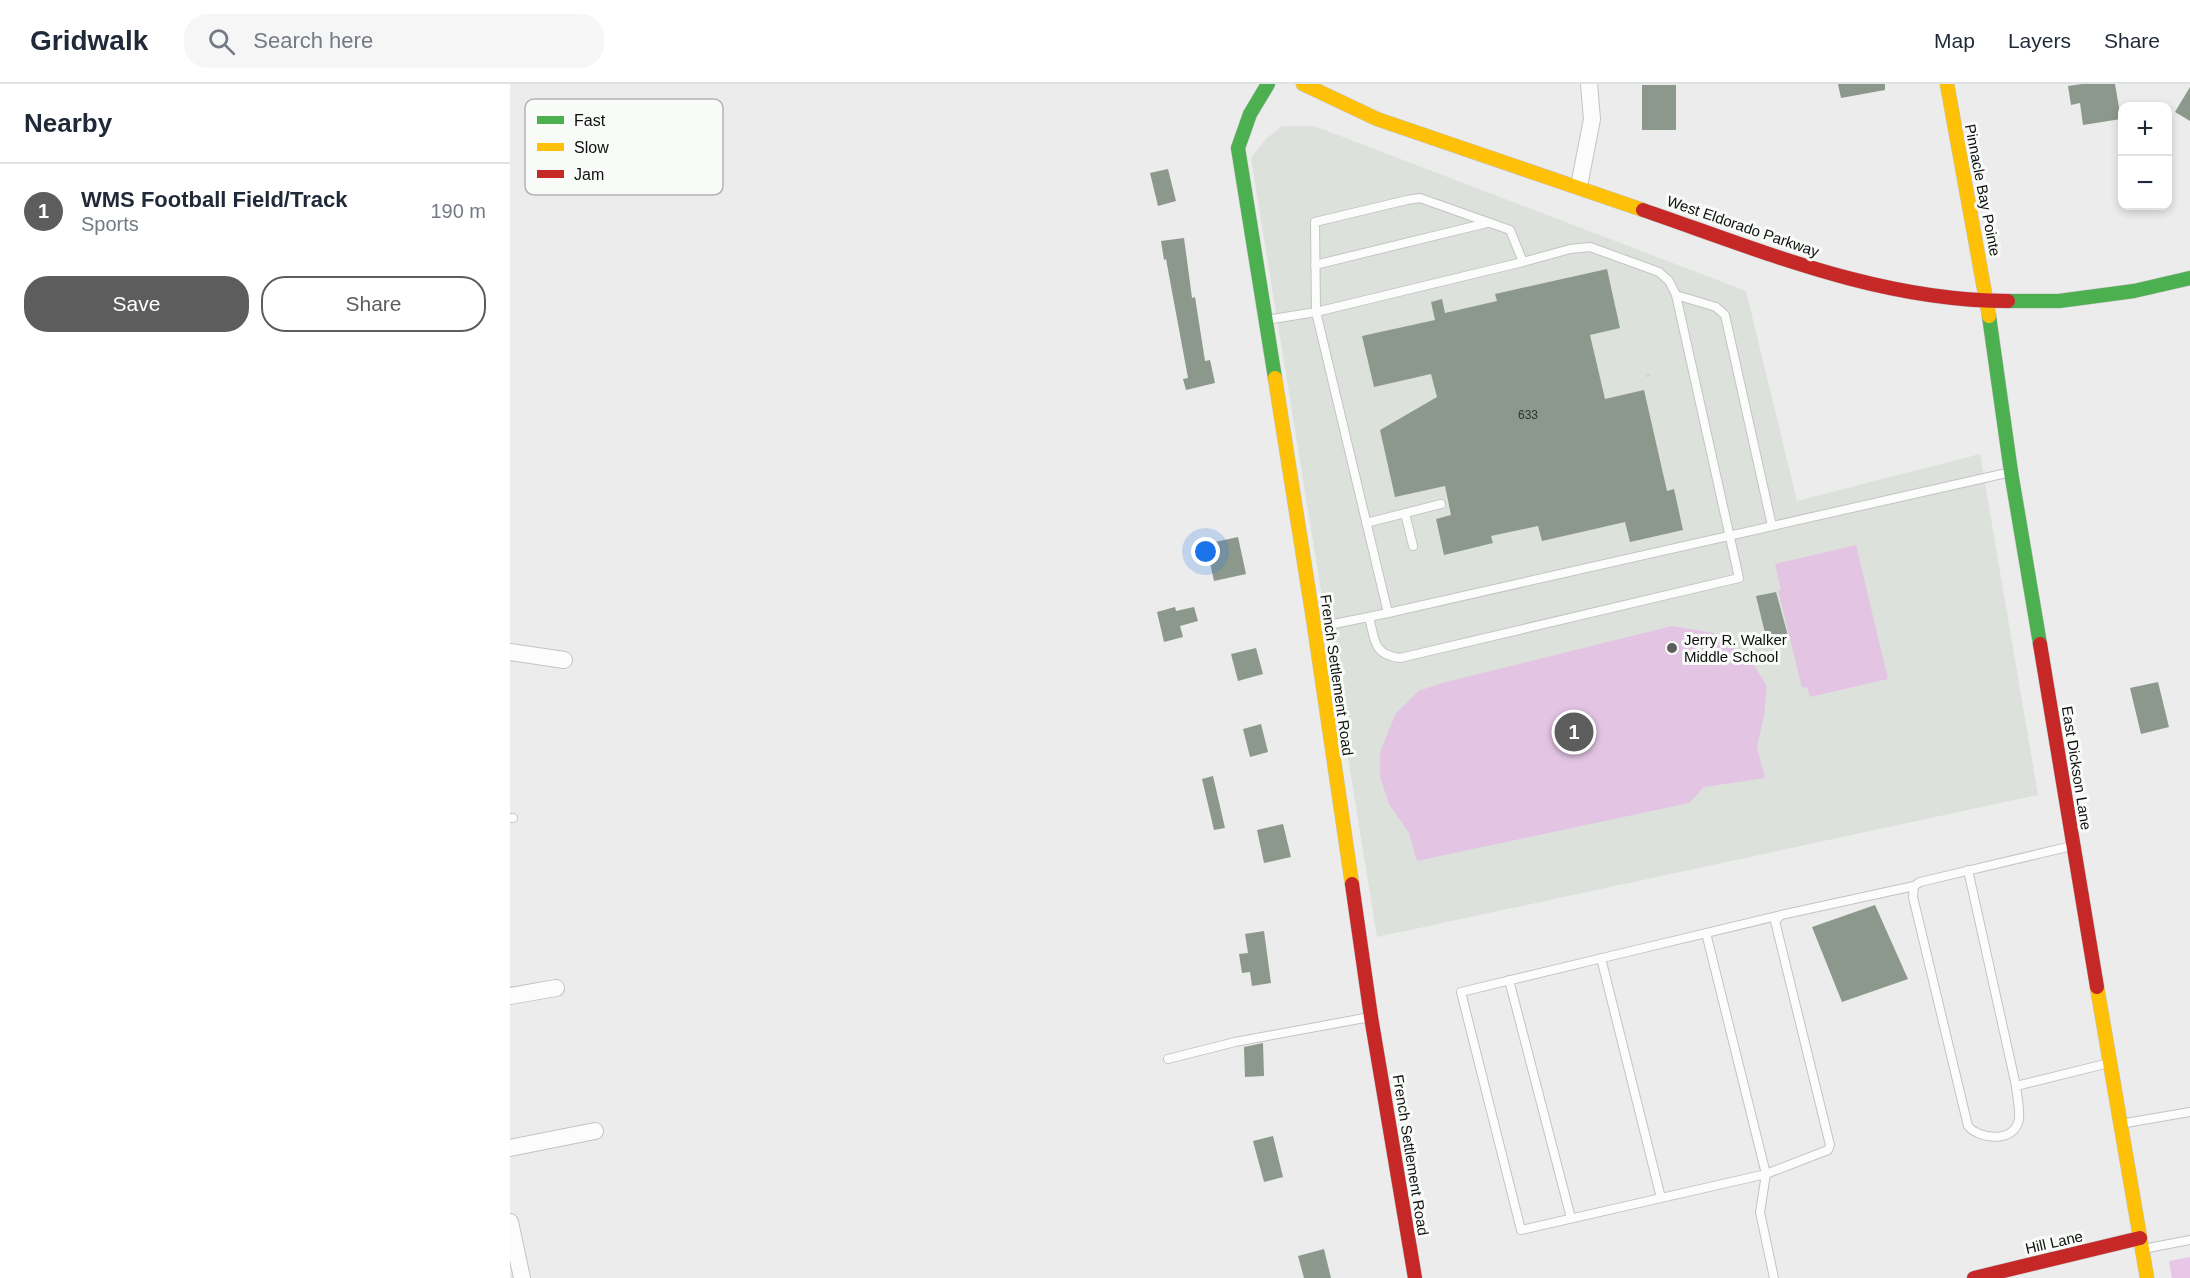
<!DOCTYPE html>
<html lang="en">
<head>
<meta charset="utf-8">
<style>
  :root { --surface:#fff; --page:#f6f6f7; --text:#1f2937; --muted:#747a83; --line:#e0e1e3; --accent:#5c5d5c }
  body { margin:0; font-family:Arial,sans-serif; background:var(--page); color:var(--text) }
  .controls { position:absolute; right:18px; top:18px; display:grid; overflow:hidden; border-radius:12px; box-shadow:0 3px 9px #0003 }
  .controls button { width:54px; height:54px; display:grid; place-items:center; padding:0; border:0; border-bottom:2px solid var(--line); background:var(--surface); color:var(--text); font:30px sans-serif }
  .you { position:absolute; left:696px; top:468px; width:21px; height:21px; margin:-15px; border:4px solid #fff; border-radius:50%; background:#1a73e8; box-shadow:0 0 0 9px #1a73e833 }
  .badge { display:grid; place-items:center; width:39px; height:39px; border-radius:50%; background:var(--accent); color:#fff; font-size:20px; font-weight:700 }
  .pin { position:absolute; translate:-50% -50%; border:3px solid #fff; box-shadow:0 2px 6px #0006 }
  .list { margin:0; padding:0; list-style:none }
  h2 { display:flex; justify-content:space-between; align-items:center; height:78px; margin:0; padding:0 24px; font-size:26px }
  h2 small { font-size:20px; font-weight:400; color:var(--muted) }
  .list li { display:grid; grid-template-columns:39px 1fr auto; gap:18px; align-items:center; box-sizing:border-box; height:96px; padding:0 24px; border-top:2px solid var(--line) }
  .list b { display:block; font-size:22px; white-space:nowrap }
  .list p { margin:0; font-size:20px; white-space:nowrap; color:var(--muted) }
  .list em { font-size:20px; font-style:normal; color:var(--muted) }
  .actions { display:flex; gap:12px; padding:18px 24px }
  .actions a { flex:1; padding:14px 0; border:2px solid var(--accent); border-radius:24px; text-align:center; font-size:21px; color:var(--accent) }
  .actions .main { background:var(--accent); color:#fff }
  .icon { flex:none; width:33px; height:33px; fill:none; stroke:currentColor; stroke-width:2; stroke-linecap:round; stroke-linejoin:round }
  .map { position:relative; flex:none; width:1680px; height:1194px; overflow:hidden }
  header { display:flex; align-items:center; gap:36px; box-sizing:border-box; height:84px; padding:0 30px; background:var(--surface); border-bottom:2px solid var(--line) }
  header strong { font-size:28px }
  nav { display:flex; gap:33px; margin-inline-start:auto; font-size:21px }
  .search { width:420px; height:54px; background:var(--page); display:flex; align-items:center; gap:15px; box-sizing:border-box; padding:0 21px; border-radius:24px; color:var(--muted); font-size:22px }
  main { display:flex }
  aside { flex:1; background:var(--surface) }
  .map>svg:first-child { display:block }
</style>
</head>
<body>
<header>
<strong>Gridwalk</strong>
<div class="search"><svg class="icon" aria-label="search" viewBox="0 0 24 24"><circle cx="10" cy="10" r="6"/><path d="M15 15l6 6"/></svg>Search here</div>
<nav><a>Map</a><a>Layers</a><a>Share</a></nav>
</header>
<main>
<aside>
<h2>Nearby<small></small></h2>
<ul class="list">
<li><span class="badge">1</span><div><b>WMS Football Field/Track</b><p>Sports</p></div><em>190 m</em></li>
</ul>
<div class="actions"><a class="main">Save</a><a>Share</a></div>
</aside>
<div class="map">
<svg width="1680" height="1194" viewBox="0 0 1680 1194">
  <rect width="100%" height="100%" fill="#ebeceb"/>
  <path fill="#dce1db" d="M772 42H804L1236 207 1287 417 1470 370 1528 711 867 853 741 74 756 55Z"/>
  <path fill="#e3c5e3" d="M1346 461 1378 595 1300 613 1297 603 1292 604 1268 506H1271L1265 480Z
    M1162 542 1204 549 1242 578 1257 602 1254 632 1247 663 1255 694 1194 703 1179 719 907 777 899 749 879 720 870 693V668L886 629 909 607 932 599Z"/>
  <path fill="#e8c6e8" d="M1680 1173V1194H1662L1659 1177Z"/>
  <path fill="#8c988c" d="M1328 0H1375V6L1331 14Z
    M1572 0H1605L1611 35 1573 41 1570 19 1561 21 1558 2Z
    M1132 1H1166V46H1132Z
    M1680 3V37L1665 28Z
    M658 85 666 117 648 122 640 89Z
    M674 154 682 214 685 213 695 277 700 276 705 299 676 306 673 295 678 294 656 175 654 176 651 157Z
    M1097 185 1110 244 1080 251 1095 315 1134 306 1157 407 1164 405 1173 446 1120 458 1115 438 1032 457 1028 442 981 452 983 459 934 471 926 435 941 431 935 402 885 413 870 346 927 313 921 290 864 303 852 252 925 236 921 218 932 215 935 229 987 217 985 210Z
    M728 453 736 490 704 497 696 460Z
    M1266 508 1278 552 1257 557 1246 512Z
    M665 523 666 527 684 523 688 537 670 542 673 553 654 558 647 528Z
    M746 564 753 590 728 597 721 570Z
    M1648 598 1659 643 1631 650 1620 604Z
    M751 640 758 668 740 673 733 645Z
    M703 692 715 744 704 746 692 695Z
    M773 740 781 773 754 779 747 746Z
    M1365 821 1398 895 1332 918 1302 843Z
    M754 847 761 899 742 902 740 888 732 889 729 870 738 869 735 850Z
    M753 959 754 992 735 993 734 963Z
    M763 1052 773 1093 754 1098 743 1057Z
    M814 1165 821 1194H794L788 1172Z"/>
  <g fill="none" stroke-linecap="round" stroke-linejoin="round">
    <g stroke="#c3c4c3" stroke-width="10">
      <path id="lane" d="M805 181 977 139
        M1166 211 1206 223 1215 231 1262 442
        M756 236 806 228 1013 178
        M895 429 903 462
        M856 439 931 420
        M859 533C865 556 863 571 890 574L1229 494 1166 211 1159 197 1149 188 1080 163 1060 165 1013 178 1000 146 910 114 897 116 805 138 806 228 878 529 1501 388
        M804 544 878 529
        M0 734H3
        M1562 762 1410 798 1404 802 1403 813 1458 1042C1470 1056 1505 1059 1509 1035 1510 1025 1507 1012 1506 1002L1599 979
        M1458 786 1506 1002
        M1196 849 1256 1090 1011 1146 951 908C1058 882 1164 857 1271 831
        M1091 874 1151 1114
        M999 896 1061 1134
        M658 975 725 958 860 933
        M1610 1040 1680 1028
        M1633 1165 1680 1156
        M1264 1194 1250 1128 1256 1090 1318 1066 1320 1061 1265 837 1271 831 1404 802"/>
    </g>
    <g stroke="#c3c4c3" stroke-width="18">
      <path id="street" d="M1069 102 1082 35 1079 0
        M0 568 54 576
        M0 912 46 904
        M0 1064 85 1047
        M0 1138 12 1194"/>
    </g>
    <g stroke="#c3c4c3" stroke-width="15">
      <path id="fast" d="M758 0 740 30 728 64 765 294
        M1498 217H1549L1624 207 1680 194
        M1479 232 1501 388 1530 560"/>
    </g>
    <g stroke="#c3c4c3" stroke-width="15">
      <path id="slow" d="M793 0 867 35 1133 126
        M1437 0 1479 232
        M765 294 803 534 842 800
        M1587 903 1637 1194"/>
    </g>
    <g stroke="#c3c4c3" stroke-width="15">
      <path id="jam" d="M1133 126C1252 167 1370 217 1498 217
        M1530 560 1587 903
        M842 800 861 933 905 1194
        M1464 1194 1630 1154"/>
    </g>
    <path stroke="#d1d1d0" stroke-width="2" stroke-dasharray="4.5 3" stroke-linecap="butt" d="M1136 292 1143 291"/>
    <use href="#lane" stroke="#fcfcfc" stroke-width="8"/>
    <use href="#street" stroke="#fcfcfc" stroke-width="16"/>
    <use href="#fast" stroke="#4caf50" stroke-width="14"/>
    <use href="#slow" stroke="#ffc107" stroke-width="14"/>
    <use href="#jam" stroke="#c62828" stroke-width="14"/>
  </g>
  <circle fill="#5c5d5c" stroke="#f8fbf8" stroke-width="2" cx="1162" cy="564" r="6"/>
  <g text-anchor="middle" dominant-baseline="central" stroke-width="6" stroke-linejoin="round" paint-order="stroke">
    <g font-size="12" fill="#2e322e">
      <text x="1018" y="331">633</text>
    </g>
    <g font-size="15" fill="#0f100f" stroke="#f8fbf8">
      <text transform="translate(1473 106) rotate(79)">Pinnacle Bay Pointe</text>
      <text transform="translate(1233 142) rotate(19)">West Eldorado Parkway</text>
      <text transform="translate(827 591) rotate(82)">French Settlement Road</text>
      <text transform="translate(1567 684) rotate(81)">East Dickson Lane</text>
      <text transform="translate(901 1071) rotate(81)">French Settlement Road</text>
      <text transform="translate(1544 1158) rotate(-13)">Hill Lane</text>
    </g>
    <g font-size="15" fill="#0f100f" stroke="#f8fbf8" text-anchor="start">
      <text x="1174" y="555">Jerry R. Walker<tspan x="1174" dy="17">Middle School</tspan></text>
    </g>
  </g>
  <rect x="15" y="15" width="198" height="96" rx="9" fill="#f8fbf8" stroke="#b2b4b2" stroke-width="1.5"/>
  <rect x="27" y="32" width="27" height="8" fill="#4caf50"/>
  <rect x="27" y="59" width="27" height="8" fill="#ffc107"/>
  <rect x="27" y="86" width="27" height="8" fill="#c62828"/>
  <g font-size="16" fill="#0f100f">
    <text x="64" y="42">Fast</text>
    <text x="64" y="69">Slow</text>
    <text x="64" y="96">Jam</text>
  </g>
</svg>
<div class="controls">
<button>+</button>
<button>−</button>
</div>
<div class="you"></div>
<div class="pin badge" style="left:1064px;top:648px">1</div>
</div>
</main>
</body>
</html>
